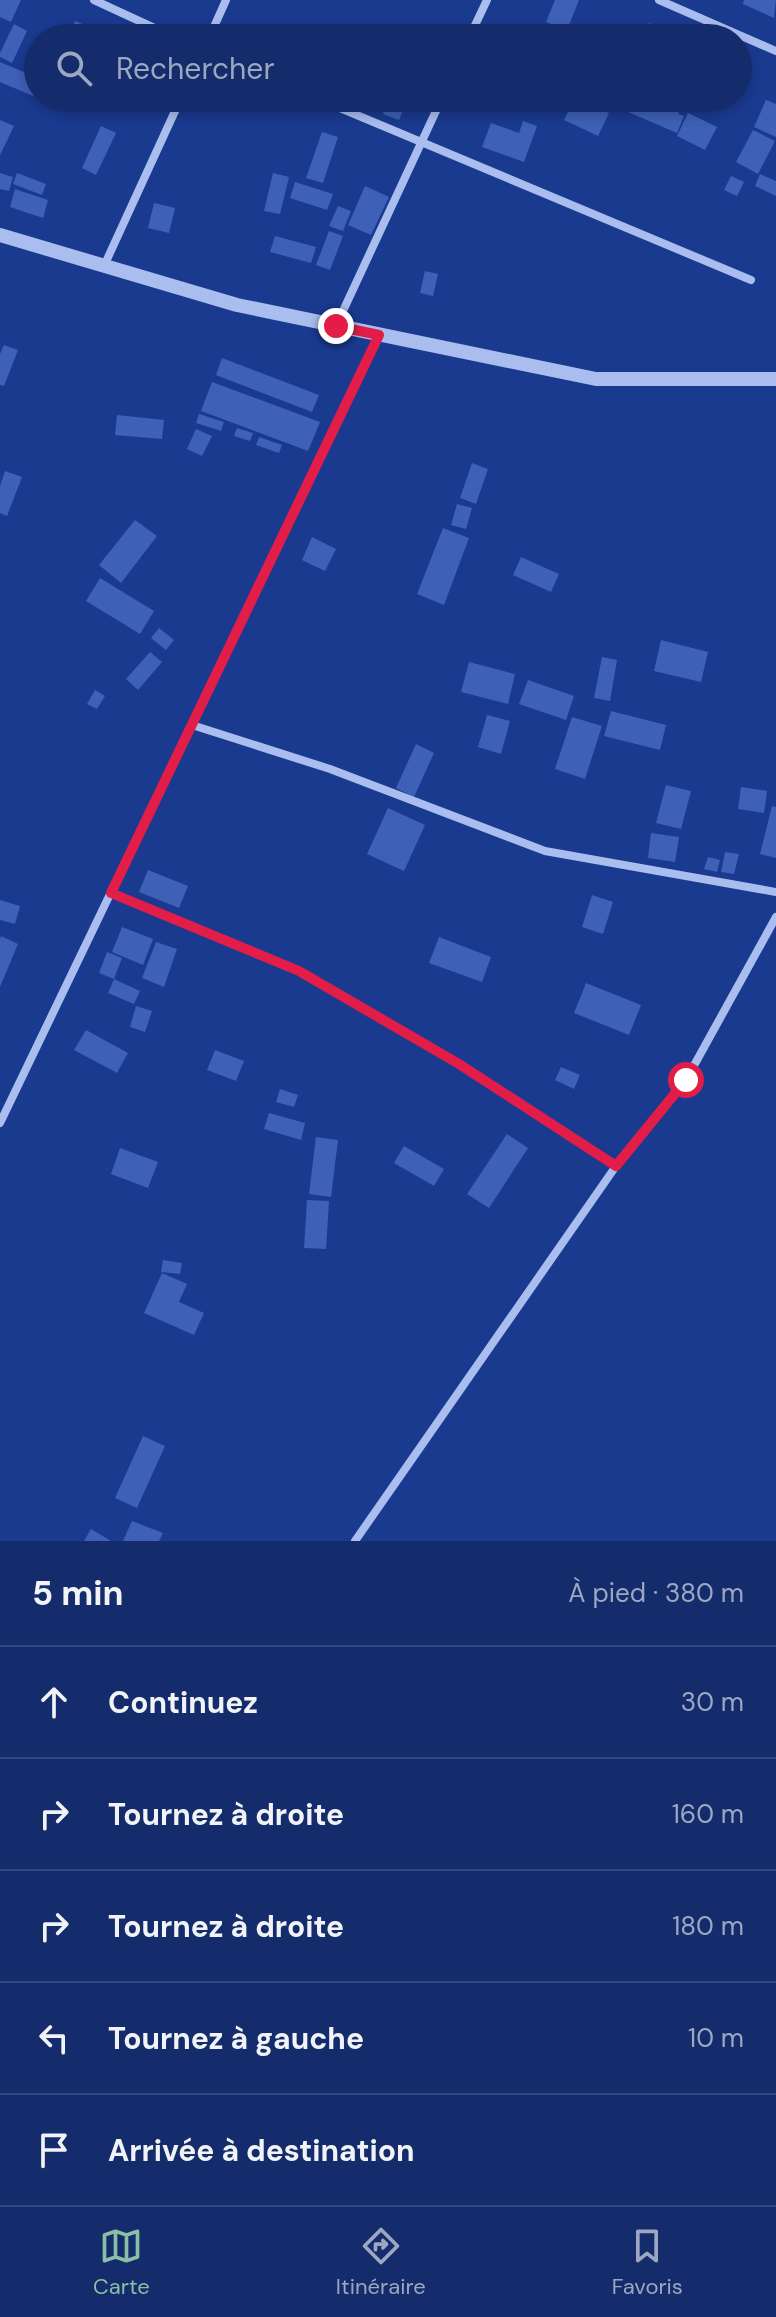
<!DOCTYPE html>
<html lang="fr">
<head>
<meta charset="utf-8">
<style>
  :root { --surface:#142c6c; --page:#213874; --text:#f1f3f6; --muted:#9da7c2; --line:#33487f; --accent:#8abfa5 }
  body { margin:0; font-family:"DM Sans",sans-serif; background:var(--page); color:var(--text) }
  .stop { position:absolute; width:24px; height:24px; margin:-18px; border:6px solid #e11d48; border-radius:50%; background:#fff }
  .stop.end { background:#e11d48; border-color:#fff; box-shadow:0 2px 8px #0008 }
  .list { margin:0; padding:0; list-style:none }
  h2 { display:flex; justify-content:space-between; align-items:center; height:104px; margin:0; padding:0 32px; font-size:34px }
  h2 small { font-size:26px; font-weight:400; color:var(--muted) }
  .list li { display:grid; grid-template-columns:52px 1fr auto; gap:24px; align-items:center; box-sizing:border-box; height:112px; padding:0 32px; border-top:2px solid var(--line) }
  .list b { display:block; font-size:30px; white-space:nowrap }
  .list em { font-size:26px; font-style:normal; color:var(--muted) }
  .icon { flex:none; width:44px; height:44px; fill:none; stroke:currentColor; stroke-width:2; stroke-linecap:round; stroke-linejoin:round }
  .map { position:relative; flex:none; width:776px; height:1541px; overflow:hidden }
  .search { position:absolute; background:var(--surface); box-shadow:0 4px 12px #0003; left:24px; right:24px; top:24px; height:88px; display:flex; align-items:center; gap:20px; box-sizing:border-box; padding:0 28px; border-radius:44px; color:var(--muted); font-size:30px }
  .sheet { height:664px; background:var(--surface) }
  nav { display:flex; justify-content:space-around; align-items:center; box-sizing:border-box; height:112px; border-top:2px solid var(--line); background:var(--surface); font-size:22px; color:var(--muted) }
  nav a { display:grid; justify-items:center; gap:4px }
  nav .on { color:var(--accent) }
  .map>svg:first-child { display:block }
</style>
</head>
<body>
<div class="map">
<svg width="776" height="1541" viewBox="0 0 776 1541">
  <rect width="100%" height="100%" fill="#1a3a90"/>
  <path fill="#3e60b6" d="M0 0H21L11 22 0 17Z
    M555 0H579L567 30 546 22Z
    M744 0H776L774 18 743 4Z
    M75 21 90 27 85 38H67Z
    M649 23 681 38H642Z
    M14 24 27 31 12 63 0 57V53Z
    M0 62 38 78V98L0 82Z
    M131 98H145L139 112 127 106Z
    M346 98H376L370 110Z
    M389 98H408L399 120 383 114Z
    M575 98 609 113 598 136 564 120Z
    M615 98H675L684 102 678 114 684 116 677 133 612 105Z
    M766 100 776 104V137L754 127Z
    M688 113 717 127 705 150 677 136Z
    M0 120 14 126 0 155Z
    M523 121 537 126 524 162 482 147 491 123 519 133Z
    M101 126 116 133 96 175 82 168Z
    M753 130 775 141 758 174 736 162Z
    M322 132 338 137 323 183 306 178Z
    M0 173 13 177 9 191 0 189Z
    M17 173 46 184 42 195 13 184Z
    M273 173 289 177 280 214 264 211Z
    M760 174 776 181V196L755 186Z
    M731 176 744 182 737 196 724 190Z
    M295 182 333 194 327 210 290 198Z
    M365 186 389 197 371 235 348 225Z
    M15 189 48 200 43 218 10 207Z
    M154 203 175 208 169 233 148 228Z
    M338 206 351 211 343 231 329 226Z
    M329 231 343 236 330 270 316 265Z
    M275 236 316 247 311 263 270 252Z
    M425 271 438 274 433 296 420 293Z
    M4 345 18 350 4 386 0 385V354Z
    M222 358 319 395 312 412 216 375Z
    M212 382 320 422 308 451 201 411Z
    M199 414 224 422 221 431 196 423Z
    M117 415 164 420 162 439 115 435Z
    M237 428 253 433 250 441 234 436Z
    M196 429 212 436 202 456 187 449Z
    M259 437 282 445 279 453 256 445Z
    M472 463 488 469 476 504 460 498Z
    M5 471 22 477 7 516 0 513V486Z
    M457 504 472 508 466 529 451 525Z
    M135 520 157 536 121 583 99 565Z
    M443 528 469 538 444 605 417 594Z
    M312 537 336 549 325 571 302 560Z
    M521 557 559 574 551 592 513 575Z
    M100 578 154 611 140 634 86 601Z
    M159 628 174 640 166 650 151 638Z
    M661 640 708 652 701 682 654 671Z
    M150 652 162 662 138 690 126 679Z
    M602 657 617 660 610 701 594 698Z
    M469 662 515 674 508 704 461 692Z
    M528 680 574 696 566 720 519 704Z
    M95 690 105 696 97 709 87 704Z
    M611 711 666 725 660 750 604 736Z
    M487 715 510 721 501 754 478 747Z
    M572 717 602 726 585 779 555 769Z
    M416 744 434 753 414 797 396 788Z
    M666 785 691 791 681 829 656 823Z
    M741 787 767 791 764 813 738 809Z
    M772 806 776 807V858L760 854Z
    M388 808 425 825 404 871 367 854Z
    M651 833 679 837 675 862 648 858Z
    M725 852 739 854 734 874 721 872Z
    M708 857 720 860 717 872 704 869Z
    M148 870 188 886 179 908 139 892Z
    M592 895 613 902 603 934 582 927Z
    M0 900 20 906 15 924 0 920Z
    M122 927 153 939 143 965 112 952Z
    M1 936 18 944 0 987V939Z
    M439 937 491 957 482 982 429 963Z
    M156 942 177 949 164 987 142 978Z
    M107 952 122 958 114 979 99 973Z
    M114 979 140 991 134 1004 108 993Z
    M586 983 641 1005 629 1035 574 1013Z
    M136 1006 152 1011 145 1032 130 1027Z
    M86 1030 128 1053 117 1073 74 1050Z
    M215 1050 244 1061 236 1081 207 1070Z
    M561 1067 580 1075 574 1089 555 1080Z
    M280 1089 298 1095 294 1107 276 1102Z
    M269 1113 305 1123 301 1140 264 1129Z
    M507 1134 528 1148 489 1208 467 1194Z
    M316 1137 338 1140 331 1197 309 1194Z
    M404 1146 444 1169 434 1186 394 1163Z
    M120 1148 158 1162 148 1188 111 1174Z
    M307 1200 329 1201 326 1249 304 1248Z
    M163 1260 182 1263 180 1274 161 1272Z
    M162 1273 187 1284 179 1302 204 1313 194 1335 144 1313Z
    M143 1436 165 1446 137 1508 115 1498Z
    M132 1521 163 1533 159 1541H123Z
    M91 1529 111 1541H84Z"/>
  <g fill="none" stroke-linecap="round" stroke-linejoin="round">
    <path stroke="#a9bdef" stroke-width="8" d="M94 0 176 38
      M659 0 776 51
      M209 38 226 0
      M469 38 487 0
      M316 98 751 280
      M104 266 181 98
      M336 326 442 98
      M192 725 330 769 545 851 776 892
      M111 893 299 971 459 1064 616 1166
      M0 1123 379 335
      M355 1541 616 1166 686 1080 776 917"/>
    <path stroke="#a9bdef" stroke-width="14" d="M0 235 237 305 596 379H776"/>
  </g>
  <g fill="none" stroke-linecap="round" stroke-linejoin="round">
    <path stroke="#e11d48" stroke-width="10" d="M336 326 379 335 111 893 299 971 459 1064 616 1166 686 1080"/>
  </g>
</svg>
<div class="stop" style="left:686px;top:1080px"></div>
<div class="stop end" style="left:336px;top:326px"></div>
<div class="search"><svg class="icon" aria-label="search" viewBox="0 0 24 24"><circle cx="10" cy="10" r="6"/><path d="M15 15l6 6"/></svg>Rechercher</div>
</div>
<section class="sheet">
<h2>5 min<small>À pied · 380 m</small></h2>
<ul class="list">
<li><svg class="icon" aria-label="ahead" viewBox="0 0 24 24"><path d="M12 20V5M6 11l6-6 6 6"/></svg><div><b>Continuez</b></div><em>30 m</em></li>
<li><svg class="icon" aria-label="right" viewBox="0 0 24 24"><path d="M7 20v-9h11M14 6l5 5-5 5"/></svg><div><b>Tournez à droite</b></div><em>160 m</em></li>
<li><svg class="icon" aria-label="right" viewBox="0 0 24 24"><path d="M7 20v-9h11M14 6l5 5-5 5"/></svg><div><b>Tournez à droite</b></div><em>180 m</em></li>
<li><svg class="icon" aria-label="left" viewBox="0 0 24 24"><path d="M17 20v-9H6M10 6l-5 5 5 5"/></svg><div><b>Tournez à gauche</b></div><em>10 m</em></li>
<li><svg class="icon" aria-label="arrive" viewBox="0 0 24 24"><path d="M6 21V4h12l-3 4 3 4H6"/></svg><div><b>Arrivée à destination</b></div></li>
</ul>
</section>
<nav>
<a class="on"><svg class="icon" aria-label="map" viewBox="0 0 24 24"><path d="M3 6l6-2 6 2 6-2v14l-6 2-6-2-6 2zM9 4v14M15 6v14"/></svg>Carte</a>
<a><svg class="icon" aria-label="directions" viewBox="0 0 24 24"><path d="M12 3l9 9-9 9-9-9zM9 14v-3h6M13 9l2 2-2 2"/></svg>Itinéraire</a>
<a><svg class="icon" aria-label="saved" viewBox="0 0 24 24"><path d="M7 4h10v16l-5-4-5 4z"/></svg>Favoris</a>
</nav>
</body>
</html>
